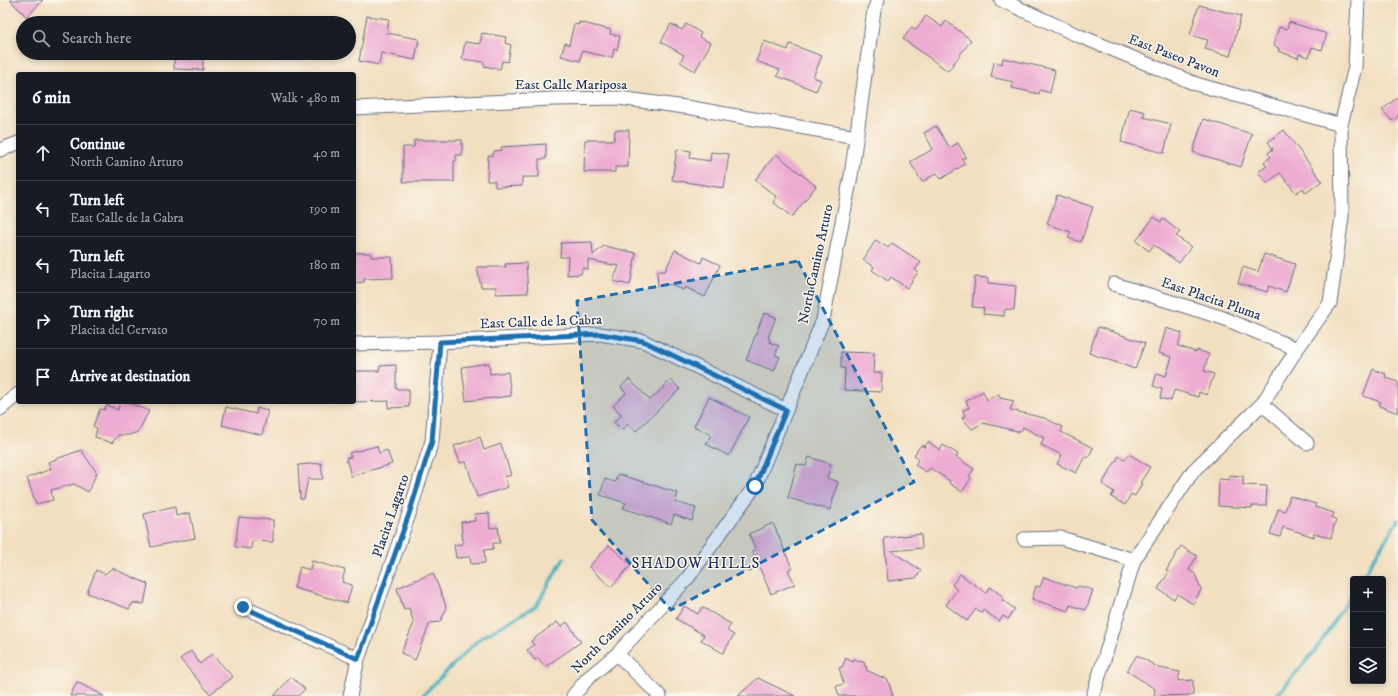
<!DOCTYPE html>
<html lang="en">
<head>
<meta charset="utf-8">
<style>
  :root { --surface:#171b24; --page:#242831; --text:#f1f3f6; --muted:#9ea1a6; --line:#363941 }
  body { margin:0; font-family:"IM FELL DW Pica",serif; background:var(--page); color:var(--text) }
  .controls { position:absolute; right:12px; bottom:12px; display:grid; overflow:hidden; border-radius:4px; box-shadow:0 2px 6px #0003 }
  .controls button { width:36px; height:36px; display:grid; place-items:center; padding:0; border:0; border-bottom:1px solid var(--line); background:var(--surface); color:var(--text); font:20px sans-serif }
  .stop { position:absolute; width:12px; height:12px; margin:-9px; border:3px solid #1f6fb2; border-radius:50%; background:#fff }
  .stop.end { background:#1f6fb2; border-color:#fff; box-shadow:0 1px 4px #0008 }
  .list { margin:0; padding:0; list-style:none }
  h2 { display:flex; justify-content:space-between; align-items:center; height:52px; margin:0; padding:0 16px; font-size:17px }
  h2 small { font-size:13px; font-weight:400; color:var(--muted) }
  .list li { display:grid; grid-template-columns:26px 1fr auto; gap:12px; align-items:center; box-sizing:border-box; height:56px; padding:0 16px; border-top:1px solid var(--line) }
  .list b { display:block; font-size:15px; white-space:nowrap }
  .list p { margin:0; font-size:13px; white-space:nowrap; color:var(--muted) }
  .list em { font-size:13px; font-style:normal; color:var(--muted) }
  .icon { flex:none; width:22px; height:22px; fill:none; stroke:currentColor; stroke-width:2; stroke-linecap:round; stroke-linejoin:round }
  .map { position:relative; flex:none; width:1398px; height:696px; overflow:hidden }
  .search { position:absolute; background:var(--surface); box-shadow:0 2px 6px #0003; left:16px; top:16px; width:340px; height:44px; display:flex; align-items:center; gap:10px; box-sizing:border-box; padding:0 14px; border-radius:22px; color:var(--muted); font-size:15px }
  .panel { position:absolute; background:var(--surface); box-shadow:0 2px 6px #0003; left:16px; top:72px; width:340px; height:332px; border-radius:4px }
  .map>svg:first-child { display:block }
</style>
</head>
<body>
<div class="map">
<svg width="1398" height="696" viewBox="0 0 1398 696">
  <rect width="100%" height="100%" fill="#fbf7ec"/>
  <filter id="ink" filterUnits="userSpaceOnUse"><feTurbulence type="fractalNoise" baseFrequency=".025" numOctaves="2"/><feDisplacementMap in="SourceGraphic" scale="8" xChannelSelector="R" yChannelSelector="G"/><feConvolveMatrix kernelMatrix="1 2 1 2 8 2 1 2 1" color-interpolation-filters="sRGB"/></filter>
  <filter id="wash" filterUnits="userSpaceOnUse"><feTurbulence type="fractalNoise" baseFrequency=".012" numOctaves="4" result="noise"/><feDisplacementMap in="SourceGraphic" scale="16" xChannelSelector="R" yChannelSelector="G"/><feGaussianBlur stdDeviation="0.9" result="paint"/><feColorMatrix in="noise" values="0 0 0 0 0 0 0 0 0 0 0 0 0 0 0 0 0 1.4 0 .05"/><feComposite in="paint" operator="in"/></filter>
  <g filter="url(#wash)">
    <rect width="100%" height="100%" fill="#f2dfc0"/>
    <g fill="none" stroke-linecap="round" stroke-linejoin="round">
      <path stroke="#41afbf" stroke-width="3.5" d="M1361 579 1398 520
        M422 696 479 639 536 606 564 558
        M1276 696 1315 651 1353 592"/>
    </g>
    <g id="blocks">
      <path fill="#edacd1" d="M10 0H43L27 17Z
        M1199 5 1241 16 1230 56 1205 49 1208 40 1190 35Z
        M367 16 389 19 387 33 419 39 415 60 381 53 379 65 359 61Z
        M926 16 942 27 946 21 971 40 948 71 903 39 912 27 916 30Z
        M579 22 611 30 610 34 620 36 617 50 614 49 612 58 582 51 580 61 561 56 565 43 569 45 574 24 579 25Z
        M1289 22 1327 34 1322 50 1312 47 1309 57 1299 54 1298 58 1278 51 1279 48 1273 46 1279 27 1287 29Z
        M671 24 682 30 686 24 701 33 699 37 711 43 695 71 680 62 684 55 661 42Z
        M482 33 506 37 505 43 511 45 508 62 502 61 500 69 484 66V62L462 59 465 42 480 44Z
        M764 41 788 50 790 44 822 56 813 77 821 80 816 91 777 76 780 70 756 61Z
        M174 53H203V70L174 69Z
        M1003 58 1055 70 1050 93 1040 90 1039 94 1012 88 1013 82 991 77 994 62 1002 64Z
        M1398 97V117L1392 121 1382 110Z
        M1130 108 1145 112 1143 117 1171 124 1164 153 1121 142Z
        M1203 119 1252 134 1241 167 1193 152Z
        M936 126 950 148 958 143 966 157 962 159 965 164 941 179 937 173 922 182 910 162 933 149 924 133Z
        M615 130H629L628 167H615V172H584L585 140H614Z
        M1284 130 1322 181 1306 193 1303 188 1296 193 1280 173 1267 183 1258 172 1267 166 1264 162 1271 157 1268 153 1273 149 1268 142Z
        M414 140H462V155H456V161H454V182H403V147H414Z
        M546 144V159H539V177H522V186L495 187V181H487L488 156 493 155 494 151 502 150 501 147Z
        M677 149 691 151 690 158 710 161 711 152 729 154 724 188 672 180Z
        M776 154 816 186 792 217 773 202 777 197 755 180Z
        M1057 195 1093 207 1081 242 1068 238 1071 232 1047 224Z
        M1154 217 1161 222 1163 219 1180 232 1176 236 1191 247 1179 263 1154 245 1149 251 1136 241Z
        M876 240 888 248 892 243 921 262 915 270 918 272 907 288 891 277 888 281 872 270 874 267 863 260Z
        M592 242 593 255 604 246 636 253 630 285 613 281 619 266 588 260V269L582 268 581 274 567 275 568 257H560L561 243Z
        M675 250 701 263 703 257 720 265 705 297 685 287 683 290 671 284 658 286 657 271H665Z
        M355 253H371V257H392L393 278 364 279V282L354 283Z
        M1264 254 1295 264 1286 292 1269 286 1267 292 1238 283 1243 267 1258 272Z
        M526 263 528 293 496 294V287H481L477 267H506L505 264Z
        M975 277 988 278V283L1016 286 1014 310 1005 309 1004 316 983 314 984 308 972 307Z
        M764 313 776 317 768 338 770 339 769 342 779 346 775 355 780 357 774 371 746 360Z
        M1098 327 1145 343 1135 369 1089 353Z
        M1166 328 1182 333 1178 346 1196 352 1197 350 1209 354 1204 371 1214 374 1207 395 1199 392 1198 397 1174 390 1171 401 1160 398 1162 389 1153 386 1157 373 1166 376 1172 357 1159 353Z
        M841 352 874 353 873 373H882L881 392 844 390 845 368H841Z
        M489 363 490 374 508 372 511 396 466 401 462 367Z
        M396 365V389H409V407L388 408 389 401 354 402V371H379L380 366Z
        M1373 369 1386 374 1385 377 1398 382V413L1379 406 1381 402 1363 396Z
        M629 379 650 400 671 380 680 389 636 431 628 424 622 430 614 422 622 415 613 406 626 393 621 387Z
        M983 391 987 400 999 394 1000 398 1014 401 1010 410 1044 418 1063 427 1061 432 1093 448 1088 458 1085 456 1076 473 1057 464 1062 455 1041 445 1044 438 1023 427 1021 432 983 423 972 429 962 418 965 416 963 410 969 408 966 401Z
        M709 397 749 417 729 456 706 444 711 435 694 426Z
        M120 402H127L149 411 138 432 129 435H118L112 443 95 437 97 428 93 426 100 409 104 410 107 405 118 410Z
        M226 407 256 414 257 408 268 411 262 435 222 425Z
        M480 437 484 450 501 444 511 475 505 477 508 487 477 497 466 462 460 463 454 446Z
        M928 442 940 450 943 445 958 454 956 457 974 469 969 476 971 478 962 492 949 483 950 481 930 468 926 472 915 465 919 458 914 455 921 445 924 447Z
        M377 446 379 453 387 450 392 464 351 476 346 458 351 457 349 453Z
        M81 450 97 473 88 492 74 484 51 490 53 500 36 504 27 478 51 469 48 462Z
        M1129 454 1150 467 1140 483 1142 484 1135 496 1131 494 1125 505 1111 497 1114 492 1102 484 1119 456 1125 460Z
        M809 457 831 464 827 478 838 482 830 510 788 498 797 464 806 466Z
        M321 463 323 479H308L304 499H300L298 465Z
        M618 474 678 493 675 502 696 508 692 521 674 515 671 524 623 508 626 503 600 495 605 479 615 482Z
        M1229 475 1243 476V485L1267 486 1266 506H1252V508L1218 506 1219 479 1229 480Z
        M1290 496 1316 504 1315 507 1334 513 1332 518 1336 519 1331 538 1314 533V537L1283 527 1280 537 1270 534 1278 509 1285 511Z
        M175 507 176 516 190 513 195 538 151 547 144 514Z
        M489 513 490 528 498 527 500 543H493V549L484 550 485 563 471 564 470 557 456 558 454 545 463 544 461 522 475 521 474 514Z
        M239 517 273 520V542L252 541 251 549 235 547Z
        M773 523 792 568 788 570 795 584 771 594 752 551 756 550 749 534Z
        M921 534 922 548 891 551 921 570 916 578 888 581 884 538Z
        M609 545 631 565 611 587 589 567Z
        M1181 546 1197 556 1189 570 1195 574 1201 590 1193 604 1177 594 1174 599 1158 589 1169 572 1166 571Z
        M312 561 345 570 342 582 352 585 347 603 294 588 300 567 310 570Z
        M112 568 148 584 144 604 133 603 129 609 87 593 96 570 105 574Z
        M433 573 445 603 446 610 440 622 430 623 415 660 401 653 414 623 409 608 404 610 397 588Z
        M960 574 986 593 990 587 1004 597 1002 600 1015 609 1008 619 1003 616 999 621 983 610 982 613 976 609 967 621 946 605 957 590 952 585Z
        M1044 577 1076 588 1079 586 1093 590 1086 610 1070 605 1068 611 1032 599 1036 586 1040 587Z
        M684 606 698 614 702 607 731 624 727 631 734 635 723 653 701 640 704 635 676 619Z
        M557 622 561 627 567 622 581 642 545 667 538 658 535 660 527 650 534 645 531 641Z
        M191 651 200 664 212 654 233 677 210 694 180 659Z
        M1137 655 1159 668 1180 672 1178 681 1193 680V695L1154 696 1155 689 1127 671Z
        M846 658 853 662 854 659 865 663 864 665 867 667 866 670 888 680 893 696H839L836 686 844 684 839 668 842 667Z
        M291 677 305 689 298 696H274Z
        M758 678 795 696H738Z
        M77 682 104 696H70Z"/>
    </g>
  </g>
  <g filter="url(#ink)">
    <use href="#blocks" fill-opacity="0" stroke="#666d80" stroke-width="1"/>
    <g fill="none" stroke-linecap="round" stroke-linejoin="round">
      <g stroke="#666d80" stroke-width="15">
        <path id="minor" d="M1001 0 1075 34 1196 84 1341 125
          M354 108 554 99 619 98 692 108 856 137
          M0 150 18 143
          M1114 284 1223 318 1297 349
          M354 344 440 342 600 334 643 341 786 410
          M1262 404 1307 443
          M0 409 18 394
          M1024 539 1061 538 1134 560
          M243 607 358 659
          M617 654 660 696
          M350 696 358 659 409 514 432 441 440 342
          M573 696 588 678 617 654 687 579 755 486 823 320 851 176 874 10 878 0
          M1093 696 1134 560 1193 471 1262 404 1297 349 1330 303 1342 217 1341 125 1355 67 1358 0"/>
      </g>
      <use href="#minor" stroke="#fff" stroke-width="13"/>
    </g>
  </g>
  <g fill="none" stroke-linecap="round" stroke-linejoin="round" filter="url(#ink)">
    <path stroke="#1f6fb2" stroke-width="5" d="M243 607 358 659 409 514 432 441 440 342 600 334 643 341 786 410 755 486"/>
  </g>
  <path fill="#1f6fb2" fill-opacity="0.2" stroke="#1f6fb2" stroke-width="3" stroke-dasharray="8 5" stroke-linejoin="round" d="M798 261 914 482 671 610 592 520 577 301Z"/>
  <g text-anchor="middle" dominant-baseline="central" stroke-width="3" stroke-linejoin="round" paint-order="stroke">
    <g font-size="14" fill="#1b2f5e" stroke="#fbf7ec">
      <text transform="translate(1174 56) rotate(21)">East Paseo Pavon</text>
      <text x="571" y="85">East Calle Mariposa</text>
      <text transform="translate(816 264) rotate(-78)">North Camino Arturo</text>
      <text transform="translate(1211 299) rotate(19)">East Placita Pluma</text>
      <text transform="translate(541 322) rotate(-2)">East Calle de la Cabra</text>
      <text transform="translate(391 516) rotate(-71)">Placita Lagarto</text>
      <text transform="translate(617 628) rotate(-45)">North Camino Arturo</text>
    </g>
    <g font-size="15" letter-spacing="1" fill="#1b2f5e" stroke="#fbf7ec">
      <text x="696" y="563">SHADOW HILLS</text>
    </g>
  </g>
</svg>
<div class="controls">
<button>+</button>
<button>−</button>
<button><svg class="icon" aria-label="layers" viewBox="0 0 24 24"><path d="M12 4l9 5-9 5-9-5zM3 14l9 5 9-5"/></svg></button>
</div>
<div class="stop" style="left:755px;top:486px"></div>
<div class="stop end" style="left:243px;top:607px"></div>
<div class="search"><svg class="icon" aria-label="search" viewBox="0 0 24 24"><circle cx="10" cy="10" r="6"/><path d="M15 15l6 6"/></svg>Search here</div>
<section class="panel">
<h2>6 min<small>Walk · 480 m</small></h2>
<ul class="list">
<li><svg class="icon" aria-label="ahead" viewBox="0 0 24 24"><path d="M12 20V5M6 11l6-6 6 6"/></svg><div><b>Continue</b><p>North Camino Arturo</p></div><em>40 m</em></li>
<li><svg class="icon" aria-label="left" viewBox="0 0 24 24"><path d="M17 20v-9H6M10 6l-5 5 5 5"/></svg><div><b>Turn left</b><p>East Calle de la Cabra</p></div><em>190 m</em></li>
<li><svg class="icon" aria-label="left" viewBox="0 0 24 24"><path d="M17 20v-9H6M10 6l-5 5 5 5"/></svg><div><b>Turn left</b><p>Placita Lagarto</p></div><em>180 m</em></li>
<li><svg class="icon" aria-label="right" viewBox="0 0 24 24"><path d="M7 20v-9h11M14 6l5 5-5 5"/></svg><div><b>Turn right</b><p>Placita del Cervato</p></div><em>70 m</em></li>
<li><svg class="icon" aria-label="arrive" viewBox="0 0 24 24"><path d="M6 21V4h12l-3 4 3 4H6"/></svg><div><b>Arrive at destination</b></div></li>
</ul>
</section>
</div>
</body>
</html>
